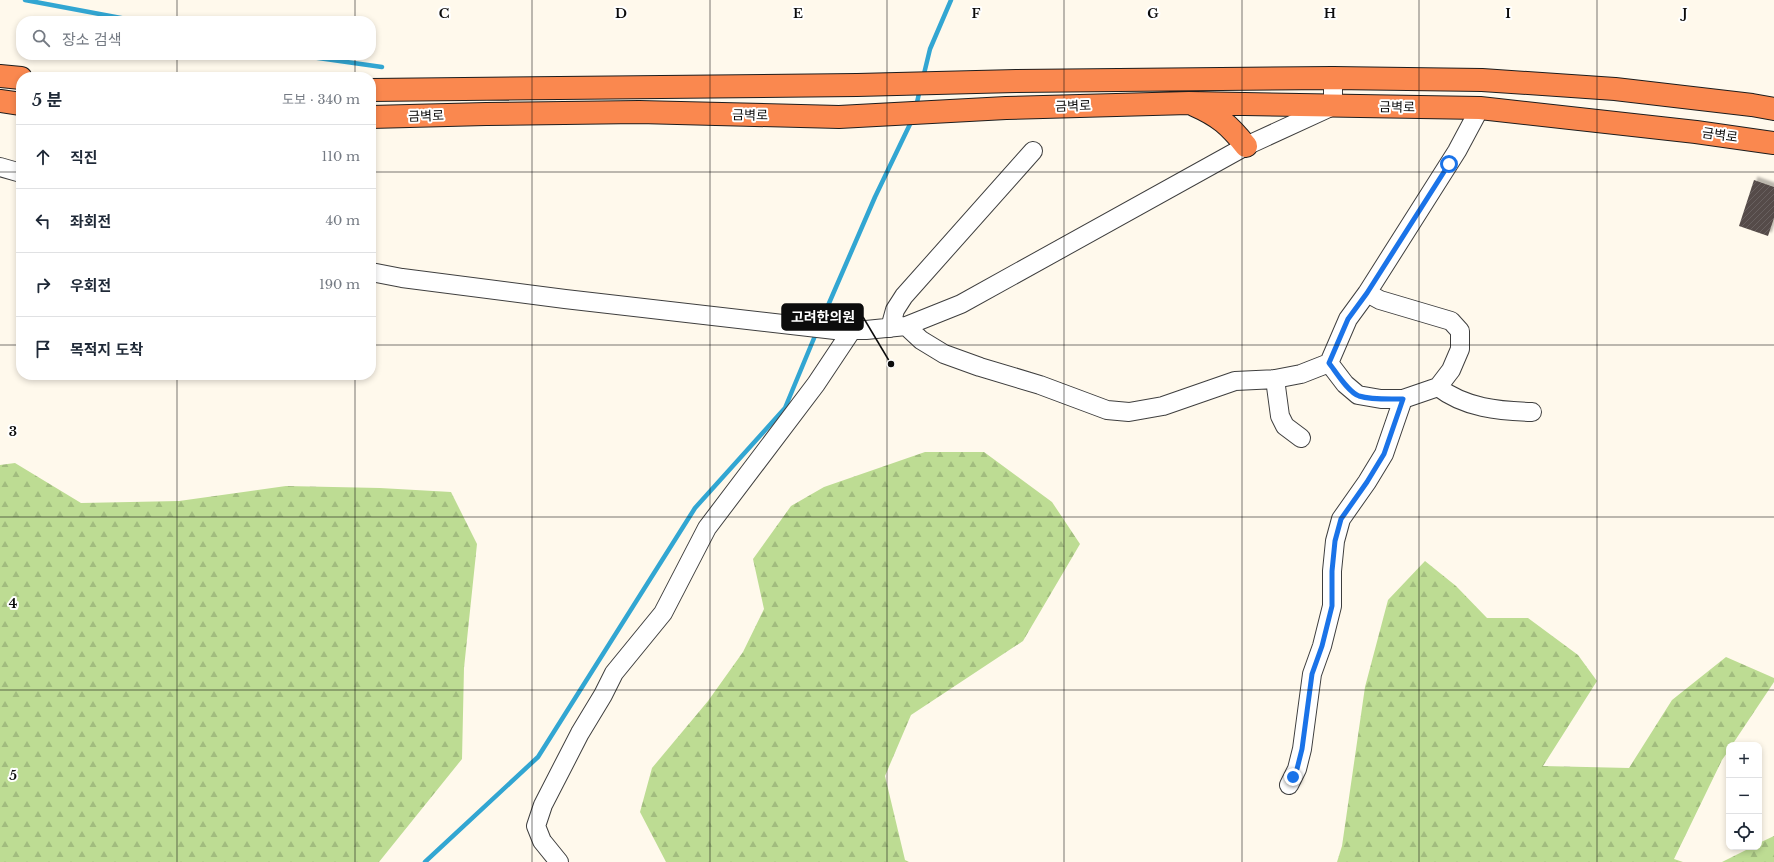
<!DOCTYPE html>
<html lang="ko">
<head>
<meta charset="utf-8">
<style>
  :root { --surface:#fff; --page:#f2f2f3; --text:#1f2937; --muted:#747a83; --line:#e0e1e3 }
  body { margin:0; font-family:"Libre Baskerville","Noto Sans KR",serif; background:var(--page); color:var(--text) }
  .controls { position:absolute; right:12px; bottom:12px; display:grid; overflow:hidden; border-radius:8px; box-shadow:0 2px 6px #0003 }
  .controls button { width:36px; height:36px; display:grid; place-items:center; padding:0; border:0; border-bottom:1px solid var(--line); background:var(--surface); color:var(--text); font:20px sans-serif }
  .stop { position:absolute; width:12px; height:12px; margin:-9px; border:3px solid #1a73e8; border-radius:50%; background:#fff }
  .stop.end { background:#1a73e8; border-color:#fff; box-shadow:0 1px 4px #0008 }
  .list { margin:0; padding:0; list-style:none }
  h2 { display:flex; justify-content:space-between; align-items:center; height:52px; margin:0; padding:0 16px; font-size:17px }
  h2 small { font-size:13px; font-weight:400; color:var(--muted) }
  .list li { display:grid; grid-template-columns:26px 1fr auto; gap:12px; align-items:center; box-sizing:border-box; height:64px; padding:0 16px; border-top:1px solid var(--line) }
  .list b { display:block; font-size:15px; white-space:nowrap }
  .list em { font-size:13px; font-style:normal; color:var(--muted) }
  .icon { flex:none; width:22px; height:22px; fill:none; stroke:currentColor; stroke-width:2; stroke-linecap:round; stroke-linejoin:round }
  .map { position:relative; flex:none; width:1774px; height:862px; overflow:hidden }
  .search { position:absolute; background:var(--surface); box-shadow:0 2px 6px #0003; left:16px; top:16px; width:360px; height:44px; display:flex; align-items:center; gap:10px; box-sizing:border-box; padding:0 14px; border-radius:16px; color:var(--muted); font-size:15px }
  .panel { position:absolute; background:var(--surface); box-shadow:0 2px 6px #0003; left:16px; top:72px; width:360px; height:308px; border-radius:16px }
  .map>svg:first-child { display:block }
</style>
</head>
<body>
<div class="map">
<svg width="1774" height="862" viewBox="0 0 1774 862">
  <defs>
    <pattern id="forest-firs" width="22" height="20" patternUnits="userSpaceOnUse"><rect width="22" height="20" fill="#bddc93"/><path d="M5 1l3.5 6h-7zM16 11l3.5 6h-7z" fill="#a1bc7e"/></pattern>
    <pattern id="building-hatch" width="6" height="6" patternUnits="userSpaceOnUse"><rect width="6" height="6" fill="#554c48"/><path d="M-1 1l2-2M0 6l6-6M5 7l2-2" fill="none" stroke="#68615e"/></pattern>
    <filter id="shadow"><feDropShadow dx="3.5" dy="-3.5" stdDeviation="1" flood-color="#0004"/></filter>
  </defs>
  <rect width="100%" height="100%" fill="#fff9ec"/>
  <path fill="url(#forest-firs)" d="M925 452H984L1052 502 1080 544 1023 641 911 715 885 776 905 860 909 862H666L640 812 652 768 708 701 743 652 764 609 753 559 791 506 824 487Z
    M15 463 81 503 179 501 286 486 380 488 451 492 477 544 464 668 462 759 379 862H0V465Z
    M1425 561 1456 586 1487 618H1528L1578 655 1597 681 1543 766 1629 768 1672 700 1726 657 1774 678V682L1732 745H1729V750L1722 760 1674 859 1683 862H1337L1342 846 1365 687 1388 600Z
    M1774 836V862H1722L1752 847H1759V843Z"/>
  <g fill="none" stroke-linecap="round" stroke-linejoin="round">
    <path stroke="#32a6d2" stroke-width="4.5" d="M25 0 137 21
      M297 55 382 67
      M923 78 930 49 951 0
      M916 107 920 89
      M820 324 875 197 912 120
      M425 862 538 757 695 508 785 408 817 331"/>
  </g>
  <path fill="url(#building-hatch)" filter="url(#shadow)" d="M1754 180 1774 187V218L1768 236 1739 226Z"/>
  <g fill="none" stroke-linecap="round" stroke-linejoin="round">
    <g stroke="#3f3f3f" stroke-width="20">
      <path id="minor" d="M0 167 21 173
        M371 272 402 278 565 299 835 330H866L906 326 961 304 1246 146 1333 106V78
        M906 326 921 340 944 354 980 367 1040 385 1107 410 1129 412 1163 406 1235 381 1275 379 1301 374 1329 363 1348 319 1367 293 1457 151 1480 108
        M890 328 895 310 904 296 1033 151
        M1329 363 1345 384 1358 395 1381 399H1403L1438 387 1451 370 1460 349V331L1451 321 1380 300 1367 293
        M1275 379 1280 416 1285 426 1301 438
        M1438 387C1465 408 1499 411 1532 412
        M1289 785 1297 769 1302 749 1312 674 1322 646 1332 606V571L1335 541 1341 519 1367 482 1384 454 1403 399
        M559 862 542 841 536 826 543 805 580 733 603 695 614 673 663 613 707 528 816 384 852 330"/>
    </g>
    <g stroke="#1d1d1d" stroke-width="24">
      <path id="highway" d="M0 76 21 78
        M371 90 857 85 1016 81 1333 78 1482 80 1615 89 1752 105 1774 109
        M0 101 21 104
        M1194 105C1219 116 1229 125 1246 146
        M371 117 486 114 639 112 839 117 1006 108 1189 103 1480 108 1696 132 1774 143"/>
    </g>
    <use href="#minor" stroke="#fff" stroke-width="18"/>
    <use href="#highway" stroke="#fa884f" stroke-width="22"/>
  </g>
  <g fill="none" stroke-linecap="round" stroke-linejoin="round">
    <path stroke="#1a73e8" stroke-width="5" d="M1293 777 1297 769 1302 749 1312 674 1322 646 1332 606V571L1335 541 1341 519 1367 482 1384 454 1403 399C1389 399 1372 400 1359 396 1348 392 1336 372 1329 363L1348 319 1367 293 1449 164"/>
  </g>
  <path fill="none" stroke="#0c0c0c" stroke-width="1" stroke-opacity="0.55" d="M177 0V21M355 0V21M532 0V862M710 0V862M887 0V862M1064 0V862M1242 0V862M1419 0V862M1597 0V862M177 55V77M355 55V77M0 172H21M371 172H1774M0 345H21M371 345H1774M177 375V862M355 375V862M0 517H1774M0 690H1774"/>
  <g text-anchor="middle" dominant-baseline="central" stroke-width="4" stroke-linejoin="round" paint-order="stroke">
    <g font-size="13" fill="#0c0c0c" stroke="#fff">
      <text transform="translate(1073 106) rotate(-2)">금벽로</text>
      <text transform="translate(1397 107) rotate(1)">금벽로</text>
      <text transform="translate(750 115) rotate(1)">금벽로</text>
      <text transform="translate(426 116) rotate(-2)">금벽로</text>
      <text transform="translate(1720 135) rotate(8)">금벽로</text>
    </g>
  </g>
  <g font-size="13" text-anchor="middle" font-weight="bold" fill="#0c0c0c" stroke="#fff" stroke-width="4" stroke-linejoin="round" paint-order="stroke">
    <text x="444" y="18">C</text>
    <text x="621" y="18">D</text>
    <text x="798" y="18">E</text>
    <text x="976" y="18">F</text>
    <text x="1153" y="18">G</text>
    <text x="1330" y="18">H</text>
    <text x="1508" y="18">I</text>
    <text x="1685" y="18">J</text>
    <text x="13" y="436">3</text>
    <text x="13" y="608">4</text>
    <text x="13" y="780">5</text>
  </g>
  <path fill="none" stroke="#0c0c0c" stroke-width="1.5" d="M891 364L863 317"/>
  <circle fill="#0c0c0c" stroke="#fff" stroke-width="1.5" cx="891" cy="364" r="4"/>
  <rect fill="#0c0c0c" stroke="#0c0c0c" stroke-width="1.5" x="782" y="304" width="81" height="26" rx="4"/>
  <g font-size="14" text-anchor="middle" font-weight="bold" fill="#fff">
    <text x="823" y="322">고려한의원</text>
  </g>
</svg>
<div class="controls">
<button>+</button>
<button>−</button>
<button><svg class="icon" aria-label="locate" viewBox="0 0 24 24"><circle cx="12" cy="12" r="6"/><path d="M12 2v4M12 18v4M2 12h4M18 12h4"/></svg></button>
</div>
<div class="stop" style="left:1449px;top:164px"></div>
<div class="stop end" style="left:1293px;top:777px"></div>
<div class="search"><svg class="icon" aria-label="search" viewBox="0 0 24 24"><circle cx="10" cy="10" r="6"/><path d="M15 15l6 6"/></svg>장소 검색</div>
<section class="panel">
<h2>5 분<small>도보 · 340 m</small></h2>
<ul class="list">
<li><svg class="icon" aria-label="ahead" viewBox="0 0 24 24"><path d="M12 20V5M6 11l6-6 6 6"/></svg><div><b>직진</b></div><em>110 m</em></li>
<li><svg class="icon" aria-label="left" viewBox="0 0 24 24"><path d="M17 20v-9H6M10 6l-5 5 5 5"/></svg><div><b>좌회전</b></div><em>40 m</em></li>
<li><svg class="icon" aria-label="right" viewBox="0 0 24 24"><path d="M7 20v-9h11M14 6l5 5-5 5"/></svg><div><b>우회전</b></div><em>190 m</em></li>
<li><svg class="icon" aria-label="arrive" viewBox="0 0 24 24"><path d="M6 21V4h12l-3 4 3 4H6"/></svg><div><b>목적지 도착</b></div></li>
</ul>
</section>
</div>
</body>
</html>
